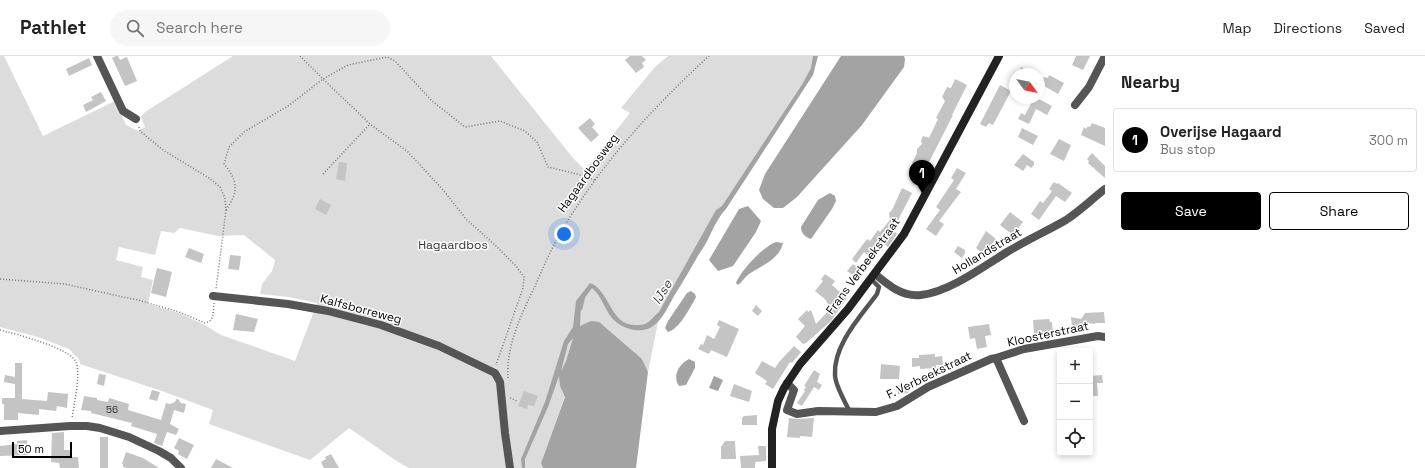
<!DOCTYPE html>
<html lang="en">
<head>
<meta charset="utf-8">
<style>
  :root { --surface:#fff; --page:#f6f6f6; --text:#222; --muted:#767676; --line:#e0e0e0; --accent:#000 }
  body { margin:0; font-family:"Space Grotesk",sans-serif; background:var(--page); color:var(--text) }
  .controls { position:absolute; right:12px; bottom:12px; display:grid; overflow:hidden; border-radius:4px; box-shadow:0 2px 6px #0003 }
  .controls button { width:36px; height:36px; display:grid; place-items:center; padding:0; border:0; border-bottom:1px solid var(--line); background:var(--surface); color:var(--text); font:20px sans-serif }
  .compass { position:absolute; left:1009px; top:12px; width:36px; height:36px; border-radius:50%; background:var(--surface); box-shadow:0 2px 6px #0003; rotate:123deg }
  .scale { position:absolute; left:12px; bottom:10px; width:60px; box-sizing:border-box; padding-left:4px; border:2px solid #000; border-top:0; font-size:11px; line-height:14px; white-space:nowrap; color:#000; -webkit-text-stroke:3px #fff; paint-order:stroke }
  .you { position:absolute; left:564px; top:178px; width:14px; height:14px; margin:-10px; border:3px solid #fff; border-radius:50%; background:#1a73e8; box-shadow:0 0 0 6px #1a73e833 }
  .badge { display:grid; place-items:center; width:26px; height:26px; border-radius:50%; background:var(--accent); color:#fff; font-size:13px; font-weight:700 }
  .pin { position:absolute; translate:-50% -33px; filter:drop-shadow(0 1px 2px #0008) }
  .pin::after { content:''; position:absolute; top:21px; width:14px; height:12px; background:inherit; clip-path:polygon(0 0,100% 0,50% 100%) }
  .list { margin:0; padding:0; list-style:none }
  h2 { display:flex; justify-content:space-between; align-items:center; height:52px; margin:0; padding:0 16px; font-size:17px }
  h2 small { font-size:13px; font-weight:400; color:var(--muted) }
  .list li { display:grid; grid-template-columns:26px 1fr auto; gap:12px; align-items:center; box-sizing:border-box; height:64px; margin:0 8px 8px; padding:0 8px; border:1px solid var(--line); border-radius:4px }
  .list b { display:block; font-size:15px; white-space:nowrap }
  .list p { margin:0; font-size:13px; white-space:nowrap; color:var(--muted) }
  .list em { font-size:13px; font-style:normal; color:var(--muted) }
  .actions { display:flex; gap:8px; padding:12px 16px }
  .actions a { flex:1; padding:9px 0; border:1px solid var(--accent); border-radius:4px; text-align:center; font-size:14px; color:var(--accent) }
  .actions .main { background:var(--accent); color:#fff }
  .icon { flex:none; width:22px; height:22px; fill:none; stroke:currentColor; stroke-width:2; stroke-linecap:round; stroke-linejoin:round }
  .map { position:relative; flex:none; width:1105px; height:412px; overflow:hidden }
  header { display:flex; align-items:center; gap:24px; box-sizing:border-box; height:56px; padding:0 20px; background:var(--surface); border-bottom:1px solid var(--line) }
  header strong { font-size:19px }
  nav { display:flex; gap:22px; margin-inline-start:auto; font-size:14px }
  .search { width:280px; height:36px; background:var(--page); display:flex; align-items:center; gap:10px; box-sizing:border-box; padding:0 14px; border-radius:22px; color:var(--muted); font-size:15px }
  main { display:flex }
  aside { flex:1; background:var(--surface) }
  .map>svg:first-child { display:block }
</style>
</head>
<body>
<header>
<strong>Pathlet</strong>
<div class="search"><svg class="icon" aria-label="search" viewBox="0 0 24 24"><circle cx="10" cy="10" r="6"/><path d="M15 15l6 6"/></svg>Search here</div>
<nav><a>Map</a><a>Directions</a><a>Saved</a></nav>
</header>
<main>
<div class="map">
<svg width="1105" height="412" viewBox="0 0 1105 412">
  <rect width="100%" height="100%" fill="#fff"/>
  <path fill="#dcdcdc" fill-rule="evenodd" d="M0 0H4L43 80 115 45 126 69 138 75 145 71 141 61 145 56 233 0H491L573 102 585 114 630 57 621 52 655 11 668 0H815L809 22 706 182 659 261 648 316 642 303 575 276 566 305 560 319V330L565 340 541 407 543 412H409L398 406 349 372 310 404 209 368 213 354 162 335 80 308 79 303 69 293 38 281 0 271ZM180 172 218 180 244 179 275 204 272 215 262 228 260 238 289 241 317 247 295 305 221 279 205 269 179 257 148 248 153 224 141 221 143 211 116 204 119 191 155 199 161 175 174 177Z"/>
  <path fill="#a3a3a3" fill-rule="evenodd" d="M813 0H818L813 19 726 153C714 165 710 184 699 198 691 212 683 226 674 240 668 251 663 263 653 270 643 278 626 274 616 266 605 257 603 241 592 232L581 247 580 270 591 265 599 266 642 303 648 316 636 412H543L541 407 565 341 560 330 559 320 548 351 525 403V412H522L521 403 545 346 564 285 573 271 576 245 590 227C610 234 610 270 636 269 639 269 643 269 645 268 650 266 655 259 659 256L716 154 722 150 803 27 811 12ZM573 282 566 305 561 315 568 288Z
    M841 0H904L905 3 904 11 862 69 797 141 783 152H774L763 143 759 134 765 118Z
    M830 137 835 140 836 145 832 153 811 183C805 181 801 177 801 171L818 144Z
    M748 150 761 165 756 176 733 210 718 215 709 204 739 153Z
    M776 186 783 187C779 204 762 209 749 218 745 221 742 226 738 229L736 227C741 214 764 190 776 186Z
    M691 235 695 238 696 241 694 245C688 255 679 273 668 276L665 272 668 265 687 237Z
    M689 303 695 306V312L686 329 679 330C672 320 679 308 689 303Z
    M714 320 723 324 718 335 709 332Z"/>
  <g fill="none" stroke-linecap="round" stroke-linejoin="round">
    <path stroke="#a3a3a3" stroke-width="2.5" d="M581 253 584 241"/>
  </g>
  <path fill="#c4c4c4" d="M116 0H118L120 4 127 1 137 25 125 30 112 2Z
    M630 0H642L646 4 642 7 644 11 636 17 625 4Z
    M1076 0H1090L1083 14 1072 9Z
    M89 2 92 9 69 20 66 13Z
    M1021 11 1035 18H1018Z
    M1049 19 1064 27 1058 38 1044 30 1045 28 1041 27 1044 21 1048 22Z
    M955 23 967 29 952 59H953L925 114 912 107 917 97V93L922 88 921 85 923 80 929 82 938 63 936 62 945 45 942 41 947 31 951 32Z
    M1000 29 1011 35 993 69 989 67 986 71 980 68Z
    M101 36 106 45 86 56 83 49 93 44 91 41Z
    M1034 42H1037L1052 50 1047 59 1036 53 1029 68 1018 63 1021 57 1025 59Z
    M590 62 595 68 592 71 599 79 591 86 578 72Z
    M1092 67 1105 72V90L1081 79 1084 71 1086 73 1088 70 1090 71Z
    M1022 72 1038 80 1033 89 1018 81Z
    M1059 83 1071 89 1064 105 1050 98Z
    M1092 97 1105 110V122L1088 107 1089 105 1087 103Z
    M1023 98 1034 106V109L1031 112 1027 109 1023 115 1014 109Z
    M339 106 347 107 345 125 336 123Z
    M957 112 966 117 956 133 961 136 939 165 944 168 936 180 926 173 940 154 936 151 954 124 951 122Z
    M1054 126 1057 128 1058 127 1072 137 1065 146 1056 140 1039 164 1031 158 1040 145 1043 147 1052 135 1049 133Z
    M902 132 912 137 893 174 897 178 888 191 882 186 869 200 864 196 856 207 852 203 867 183 870 185 878 174 880 176 890 164 889 157 892 154Z
    M320 143 331 149 326 159 315 153Z
    M1010 156 1023 166 1013 179 1000 169Z
    M986 175 996 183 987 194 981 196 976 192Z
    M958 190 965 194V197L962 202 954 196Z
    M189 192 204 198 201 207 185 201Z
    M230 199 241 200 239 214 228 213Z
    M853 208 861 214 856 221 847 215Z
    M157 212 172 216 166 241 151 237Z
    M825 218 835 225 832 229 847 242 831 265 806 287 803 288 796 281 805 270 798 263 807 254 808 256 811 254 816 268 832 251 826 246 827 245 815 235 823 225 821 223Z
    M756 249 762 255 758 260 752 255Z
    M1086 256V257L1104 256 1105 267H1095V268L1087 267V270L1072 271 1071 261 1081 263Z
    M236 258 258 263 254 276 233 274Z
    M1049 263 1050 266H1052L1053 277 1034 278 1033 264Z
    M719 264 739 273 727 301 711 294 709 298 698 293 701 288 703 289 707 279 714 283 720 271 717 269Z
    M989 268 991 279 985 280 987 291 977 293 975 282 970 283 968 271Z
    M794 290 801 296 792 307 790 306 773 333 765 328 767 325 755 317 762 305 775 312 779 306Z
    M935 298V301L942 300 943 309H936V312L920 313V310L912 311V302H919V299Z
    M15 307H22V343L47 345 48 336 68 338 67 352 57 350 56 355 39 353V359L18 357V364H4V348H2V342H15V328L4 326 5 319 15 321Z
    M881 308 900 310 899 323H880Z
    M814 314 820 318 817 326 822 329 819 334 814 331 802 350 797 347 805 335 804 334 806 331 804 330Z
    M99 318 106 319 104 330 97 328Z
    M1102 319 1103 327H1097L1098 340H1090V320Z
    M734 328 752 335 749 346 730 340Z
    M908 328V337L898 338V329Z
    M152 334 160 336 157 345 149 343Z
    M524 335 538 340 534 350 528 349 527 353 518 350Z
    M84 340 97 342V344L108 346 109 342 129 348 128 354 161 364 166 347 170 348 175 346 177 342 181 347 186 348 184 357 174 354 170 368 179 373 176 379 167 376 162 390 154 387 157 378 131 370 132 367 91 357V355L81 354Z
    M757 359V369H742V362L744 360Z
    M789 362 797 363 814 362 812 381 800 380V382L787 381Z
    M64 376V394H71V401H78L79 412H60L59 407 51 406 52 377Z
    M100 381H108V412H100Z
    M179 382 194 389 187 403 178 398 179 395 174 392Z
    M27 384 28 399 0 400V390L17 388V385Z
    M725 385H735L736 403H721V391Z
    M758 390H766V405L755 406V412H741L740 400 759 399Z
    M126 396 143 402 159 412H127L123 411V408H122Z
    M331 398 339 412H324L321 406 326 403 325 401Z
    M216 403 233 412H211Z"/>
  <g fill="none" stroke-linecap="round" stroke-linejoin="round">
    <path stroke="#777" stroke-width="1.5" stroke-dasharray="1 2" stroke-linecap="butt" d="M300 0 323 23 348 9 387 1 395 5 432 45 465 71 500 65 525 75 537 86 548 111 577 118 595 124
      M139 71 140 75 163 94 209 122 220 131 225 142 226 154 216 233
      M323 118 370 68
      M226 154C239 135 238 125 224 108L229 91 244 76 288 50 323 23 370 68 408 96 444 135 466 163 495 189 516 210 524 221 523 232 496 309
      M0 223 65 228 123 241 138 244 179 256 205 267C215 265 213 255 214 247
      M0 274C16 278 70 292 76 306 81 318 74 348 72 362
      M508 322C506 290 521 259 535 230 543 212 551 193 561 176 600 109 652 52 709 0
      M510 342 517 345"/>
    <path stroke="#555" stroke-width="4.5" d="M850 356C845 346 835 329 835 319 833 289 861 260 877 238L879 231 871 223"/>
    <path stroke="#555" stroke-width="8" d="M97 0 123 55 136 63
      M1075 49 1089 31 1105 0
      M875 218C888 229 902 241 921 239 949 236 983 211 1007 196 1027 184 1047 175 1066 164 1080 155 1092 143 1105 133
      M213 240 288 248 328 255 381 269 439 290 495 317 500 326 505 377 510 412
      M996 302 1024 293 1098 280 1105 281
      M787 327 794 334 787 354 797 358 818 355 876 356 897 350 928 331 991 303 996 302 1024 365
      M0 375 70 370H87L100 372 129 381 159 395 171 402 181 412"/>
    <path stroke="#222" stroke-width="8" d="M772 412V373L778 345 784 332 800 308 848 253 904 178 999 0"/>
  </g>
  <g text-anchor="middle" dominant-baseline="central" stroke-width="3" stroke-linejoin="round" paint-order="stroke">
    <g font-size="10" fill="#313131">
      <text x="112" y="353">56</text>
    </g>
    <g font-size="12" fill="#000" stroke="#fff">
      <text transform="translate(588 117) rotate(-54)">Hagaardbosweg</text>
      <text transform="translate(987 195) rotate(-31)">Hollandstraat</text>
      <text transform="translate(863 210) rotate(-54)">Frans Verbeekstraat</text>
      <text transform="translate(361 253) rotate(15)">Kalfsborreweg</text>
      <text transform="translate(1048 278) rotate(-12)">Kloosterstraat</text>
      <text transform="translate(929 319) rotate(-26)">F. Verbeekstraat</text>
    </g>
    <g font-size="12" fill="#333" stroke="#fff">
      <text x="453" y="189">Hagaardbos</text>
    </g>
    <g font-size="13" font-style="italic" fill="#444" stroke="#fff">
      <text transform="translate(662 236) rotate(-59)">IJse</text>
    </g>
  </g>
</svg>
<div class="controls">
<button>+</button>
<button>−</button>
<button><svg class="icon" aria-label="locate" viewBox="0 0 24 24"><circle cx="12" cy="12" r="6"/><path d="M12 2v4M12 18v4M2 12h4M18 12h4"/></svg></button>
</div>
<svg class="compass" viewBox="-18 -18 36 36"><path d="M0-13l5 13h-10z" fill="#e53935"/><path d="M0 13l5-13h-10z" fill="#767676"/></svg>
<div class="scale">50 m</div>
<div class="you"></div>
<div class="pin badge" style="left:922px;top:137px">1</div>
</div>
<aside>
<h2>Nearby<small></small></h2>
<ul class="list">
<li><span class="badge">1</span><div><b>Overijse Hagaard</b><p>Bus stop</p></div><em>300 m</em></li>
</ul>
<div class="actions"><a class="main">Save</a><a>Share</a></div>
</aside>
</main>
</body>
</html>
